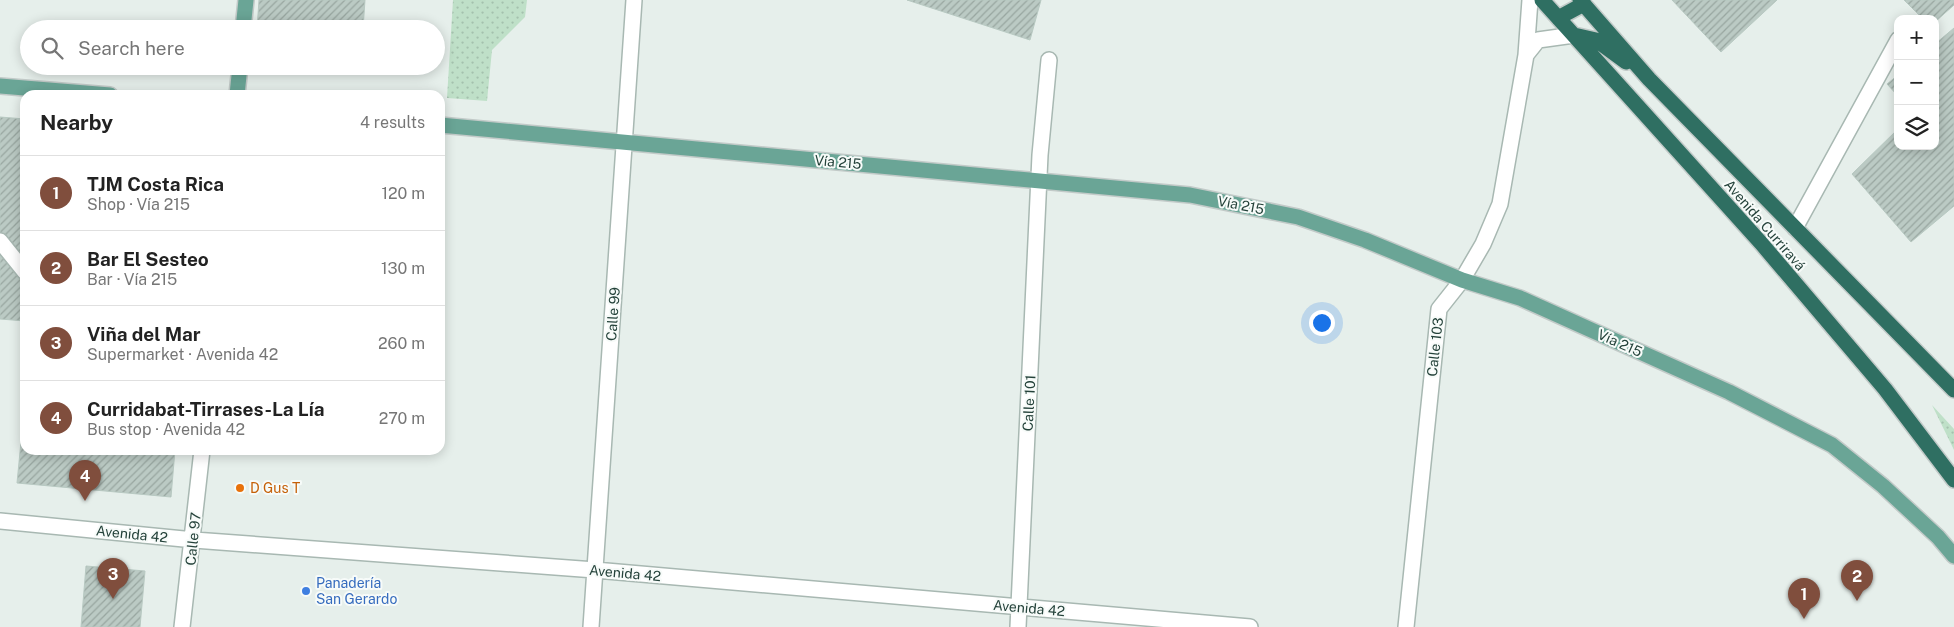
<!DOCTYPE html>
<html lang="en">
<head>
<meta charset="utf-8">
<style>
  :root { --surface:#fff; --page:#f6f6f6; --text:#222; --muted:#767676; --line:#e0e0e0; --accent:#804e3d }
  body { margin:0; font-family:"Public Sans",sans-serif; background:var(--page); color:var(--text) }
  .controls { position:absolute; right:15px; top:15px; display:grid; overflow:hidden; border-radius:10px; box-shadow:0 2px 12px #0003 }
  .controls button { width:45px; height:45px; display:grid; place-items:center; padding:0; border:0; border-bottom:1px solid var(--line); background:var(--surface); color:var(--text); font:25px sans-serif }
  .you { position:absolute; left:1321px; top:322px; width:18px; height:18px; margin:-12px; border:4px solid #fff; border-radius:50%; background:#1a73e8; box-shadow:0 0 0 8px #1a73e833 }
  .badge { display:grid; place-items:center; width:32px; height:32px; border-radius:50%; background:var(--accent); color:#fff; font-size:16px; font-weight:700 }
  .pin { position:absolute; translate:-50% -41px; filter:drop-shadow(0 1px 2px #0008) }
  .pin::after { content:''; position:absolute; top:26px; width:18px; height:15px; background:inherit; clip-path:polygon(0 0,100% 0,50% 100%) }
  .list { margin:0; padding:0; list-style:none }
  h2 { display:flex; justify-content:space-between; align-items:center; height:65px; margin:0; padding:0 20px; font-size:21px }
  h2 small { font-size:16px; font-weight:400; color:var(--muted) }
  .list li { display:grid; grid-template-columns:32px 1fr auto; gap:15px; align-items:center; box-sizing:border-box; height:75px; padding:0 20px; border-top:1px solid var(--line) }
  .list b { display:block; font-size:19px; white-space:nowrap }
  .list p { margin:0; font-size:16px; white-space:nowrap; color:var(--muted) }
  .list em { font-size:16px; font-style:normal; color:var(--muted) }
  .icon { flex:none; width:28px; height:28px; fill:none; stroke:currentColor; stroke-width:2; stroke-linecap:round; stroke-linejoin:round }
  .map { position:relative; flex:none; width:1954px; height:627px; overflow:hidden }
  .search { position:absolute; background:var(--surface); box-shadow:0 2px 12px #0003; left:20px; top:20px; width:425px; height:55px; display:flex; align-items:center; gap:12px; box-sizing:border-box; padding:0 18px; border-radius:28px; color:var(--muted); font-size:19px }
  .panel { position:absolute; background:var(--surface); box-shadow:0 2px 12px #0003; left:20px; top:90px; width:425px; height:365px; border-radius:15px }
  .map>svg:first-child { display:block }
</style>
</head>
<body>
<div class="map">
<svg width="1954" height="627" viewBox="0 0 1954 627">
  <defs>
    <pattern id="grass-dots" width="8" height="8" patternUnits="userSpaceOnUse" patternTransform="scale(1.25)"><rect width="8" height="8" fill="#bfe0c8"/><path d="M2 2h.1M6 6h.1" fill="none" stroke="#a4c1ad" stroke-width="1.8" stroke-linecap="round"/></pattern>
    <pattern id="building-hatch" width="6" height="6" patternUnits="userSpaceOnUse" patternTransform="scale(1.25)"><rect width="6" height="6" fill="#bbcac4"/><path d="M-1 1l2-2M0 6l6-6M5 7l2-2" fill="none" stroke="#98a6a0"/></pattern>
  </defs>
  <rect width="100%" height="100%" fill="#e6efeb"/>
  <path fill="url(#grass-dots)" d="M453 0H527L525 17 492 50 487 101 447 98Z
    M1932 405 1954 429V450Z"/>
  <path fill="url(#building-hatch)" stroke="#b8c9c2" d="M259 0H365L363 29H257Z
    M907 0H1041L1030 40Z
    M1672 0H1777L1721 52Z
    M1904 0H1954V5L1935 22V19H1923Z
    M1954 28V206L1911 242 1852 174 1898 129V146H1935V44Z
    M1898 75V96L1887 84Z
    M0 117 25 119V321L0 319Z
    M25 400V450H175L171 497 17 483Z
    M86 566 145 571 140 627H81Z"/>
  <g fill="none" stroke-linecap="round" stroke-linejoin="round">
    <g stroke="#a8b8b2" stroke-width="18">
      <path id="minor" d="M1526 55 1538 40 1574 35
        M1795 228 1898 40
        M0 241 25 272
        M0 521 194 540 595 570 1250 627
        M182 627 202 450
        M591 627 634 0
        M1018 627 1040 155 1049 60
        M1406 627 1439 309 1462 280 1483 244 1500 204 1526 55 1530 0"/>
    </g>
    <g stroke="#c2cac8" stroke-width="18">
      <path id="major" d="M243 29 246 0
        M0 86 110 95
        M237 95 240 66
        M440 125 1190 195 1298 217 1365 240 1462 280 1520 298 1729 392 1832 445 1883 486 1938 537 1954 556"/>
    </g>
    <g stroke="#c2cac8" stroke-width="18">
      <path id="highway" d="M1542 0 1761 243 1885 389 1954 480
        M1580 0 1649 79 1954 390
        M1558 18 1584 4
        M1574 35 1596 40 1626 62"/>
    </g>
    <use href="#minor" stroke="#fff" stroke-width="15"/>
    <use href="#major" stroke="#6aa596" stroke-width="15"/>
    <use href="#highway" stroke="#2f6f62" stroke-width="15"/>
  </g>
  <circle fill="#e8710a" stroke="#f7fbf9" stroke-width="2" cx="240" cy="488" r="5"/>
  <circle fill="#3f7fe0" stroke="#f7fbf9" stroke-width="2" cx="306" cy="591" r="5"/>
  <g text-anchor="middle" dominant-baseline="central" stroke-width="4" stroke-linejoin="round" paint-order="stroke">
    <g font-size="14" fill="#24423a" stroke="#f7fbf9">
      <text transform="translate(838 162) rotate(5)">Vía 215</text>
      <text transform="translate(1241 205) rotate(11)">Vía 215</text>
      <text transform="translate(1765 225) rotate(49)">Avenida Curriravá</text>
      <text transform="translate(613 314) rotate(-86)">Calle 99</text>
      <text transform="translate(1620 343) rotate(24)">Vía 215</text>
      <text transform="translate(1435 347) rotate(-84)">Calle 103</text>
      <text transform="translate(1029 403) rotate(-87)">Calle 101</text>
      <text transform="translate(132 534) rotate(6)">Avenida 42</text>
      <text transform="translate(193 539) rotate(-84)">Calle 97</text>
      <text transform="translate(625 573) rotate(5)">Avenida 42</text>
      <text transform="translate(1029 608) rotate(5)">Avenida 42</text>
    </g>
    <g font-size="14" fill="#c56008" stroke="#f7fbf9" text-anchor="start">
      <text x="250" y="488">D Gus T</text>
    </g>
    <g font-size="14" fill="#366cbe" stroke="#f7fbf9" text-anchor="start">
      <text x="316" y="583">Panadería<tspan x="316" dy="16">San Gerardo</tspan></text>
    </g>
  </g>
</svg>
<div class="controls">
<button>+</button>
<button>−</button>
<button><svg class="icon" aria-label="layers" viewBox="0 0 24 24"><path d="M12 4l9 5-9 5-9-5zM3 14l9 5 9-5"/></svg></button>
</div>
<div class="you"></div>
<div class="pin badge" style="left:1804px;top:619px">1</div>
<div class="pin badge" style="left:1857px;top:601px">2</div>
<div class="pin badge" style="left:113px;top:599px">3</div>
<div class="pin badge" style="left:85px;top:501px">4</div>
<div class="search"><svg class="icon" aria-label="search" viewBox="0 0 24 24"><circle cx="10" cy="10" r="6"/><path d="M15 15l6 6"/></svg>Search here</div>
<section class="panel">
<h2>Nearby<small>4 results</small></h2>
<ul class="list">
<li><span class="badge">1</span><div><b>TJM Costa Rica</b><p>Shop · Vía 215</p></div><em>120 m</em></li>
<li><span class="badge">2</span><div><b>Bar El Sesteo</b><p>Bar · Vía 215</p></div><em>130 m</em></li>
<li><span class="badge">3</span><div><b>Viña del Mar</b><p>Supermarket · Avenida 42</p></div><em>260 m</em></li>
<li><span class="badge">4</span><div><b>Curridabat-Tirrases-La Lía</b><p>Bus stop · Avenida 42</p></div><em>270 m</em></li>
</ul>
</section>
</div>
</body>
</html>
